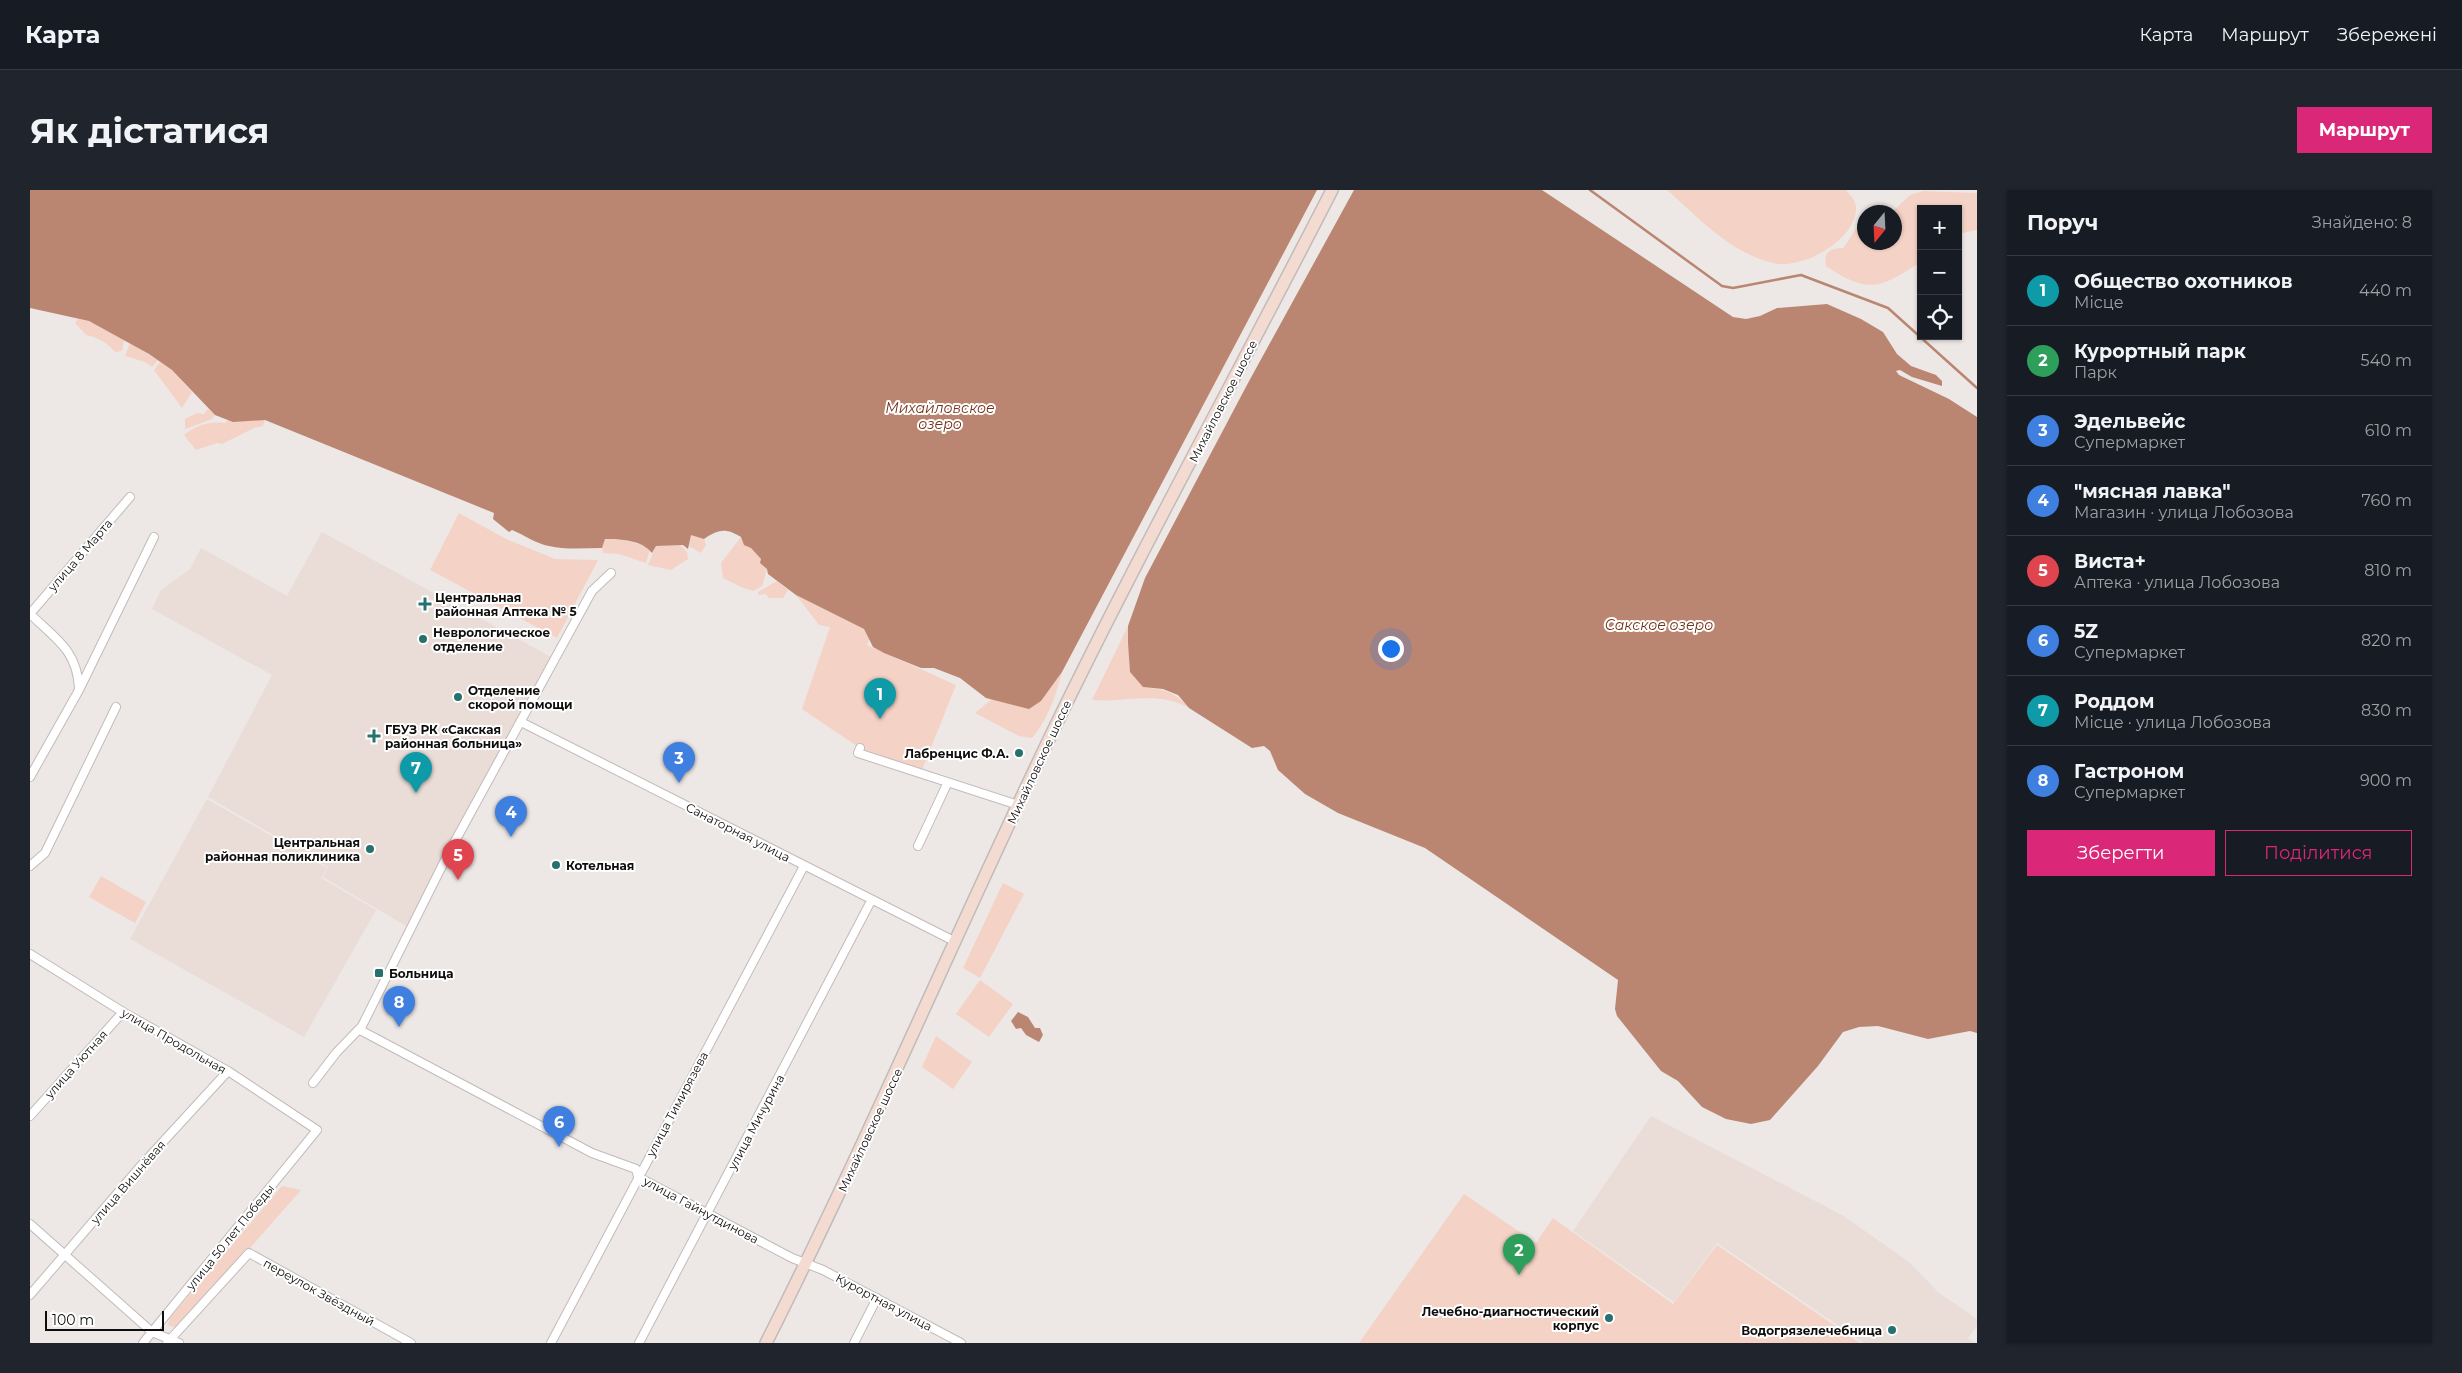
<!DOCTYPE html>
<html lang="uk">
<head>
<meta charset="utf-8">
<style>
  :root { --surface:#171b24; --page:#20242c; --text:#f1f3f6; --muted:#9ea1a6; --line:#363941; --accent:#db2777 }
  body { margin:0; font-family:Montserrat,sans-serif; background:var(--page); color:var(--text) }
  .controls { position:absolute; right:15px; top:15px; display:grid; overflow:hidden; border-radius:0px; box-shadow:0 1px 4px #0004 }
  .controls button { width:45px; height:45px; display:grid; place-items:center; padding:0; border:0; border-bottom:1px solid var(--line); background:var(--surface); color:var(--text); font:25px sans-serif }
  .compass { position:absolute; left:1827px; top:15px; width:45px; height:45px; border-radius:50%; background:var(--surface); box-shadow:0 1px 4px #0004; rotate:198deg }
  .scale { position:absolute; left:15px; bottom:12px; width:119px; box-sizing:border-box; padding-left:5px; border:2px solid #100e0d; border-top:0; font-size:14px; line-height:18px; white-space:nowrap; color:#100e0d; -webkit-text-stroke:4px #fff; paint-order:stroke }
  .you { position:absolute; left:1360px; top:458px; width:18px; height:18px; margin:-12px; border:4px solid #fff; border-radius:50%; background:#1a73e8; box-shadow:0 0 0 8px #1a73e833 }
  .badge { display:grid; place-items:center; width:32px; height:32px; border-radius:50%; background:var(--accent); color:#fff; font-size:16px; font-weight:700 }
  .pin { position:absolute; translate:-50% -41px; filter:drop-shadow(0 1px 2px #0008) }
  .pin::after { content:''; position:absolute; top:26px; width:18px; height:15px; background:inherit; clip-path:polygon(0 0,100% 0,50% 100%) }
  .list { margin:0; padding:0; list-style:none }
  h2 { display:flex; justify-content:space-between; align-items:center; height:65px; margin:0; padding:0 20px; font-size:21px }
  h2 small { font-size:16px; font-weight:400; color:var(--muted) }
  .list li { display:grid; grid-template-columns:32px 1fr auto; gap:15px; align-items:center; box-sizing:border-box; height:70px; padding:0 20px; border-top:1px solid var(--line) }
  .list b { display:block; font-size:19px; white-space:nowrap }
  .list p { margin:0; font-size:16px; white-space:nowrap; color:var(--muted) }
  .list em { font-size:16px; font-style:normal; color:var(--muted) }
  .actions { display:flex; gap:10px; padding:15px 20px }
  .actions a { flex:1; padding:11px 0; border:1px solid var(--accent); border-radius:0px; text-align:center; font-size:18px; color:var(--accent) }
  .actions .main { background:var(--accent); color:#fff }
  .icon { flex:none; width:28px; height:28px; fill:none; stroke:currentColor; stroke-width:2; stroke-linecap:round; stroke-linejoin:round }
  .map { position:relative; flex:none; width:1947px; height:1153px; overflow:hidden; border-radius:0px }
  header { display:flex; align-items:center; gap:30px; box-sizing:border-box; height:70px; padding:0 25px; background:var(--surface); border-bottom:1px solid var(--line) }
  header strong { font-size:24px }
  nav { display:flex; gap:28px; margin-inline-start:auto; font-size:18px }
  .intro { display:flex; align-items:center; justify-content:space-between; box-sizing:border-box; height:120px; padding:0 30px }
  h1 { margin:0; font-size:35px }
  .button { padding:12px 22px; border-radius:0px; background:var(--accent); color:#fff; font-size:18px; font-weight:700 }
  main { display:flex; gap:30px; padding:0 30px }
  aside { flex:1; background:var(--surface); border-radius:0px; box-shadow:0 1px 4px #0004 }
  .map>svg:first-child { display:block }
</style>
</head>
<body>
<header>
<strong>Карта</strong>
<nav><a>Карта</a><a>Маршрут</a><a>Збережені</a></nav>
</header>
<div class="intro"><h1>Як дістатися</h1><a class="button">Маршрут</a></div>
<main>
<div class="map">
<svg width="1947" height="1153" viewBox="0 0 1947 1153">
  <rect width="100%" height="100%" fill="#ede8e5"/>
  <path fill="#eadcd6" d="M292 342 521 467 376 736 293 687 298 677 178 607 242 485 122 419 131 400 160 379 171 358 257 406Z
    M177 609 297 678 291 688 346 720 274 847 100 749Z
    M1621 926 1812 1025 1879 1072 1909 1103 1947 1129V1136L1938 1148 1945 1153H1834L1687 1053 1644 1112 1543 1041Z"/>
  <path fill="#f4d2c5" d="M1637 0H1816C1821 6 1827 12 1826 20 1824 51 1772 80 1743 73 1699 62 1670 29 1637 0Z
    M1893 1 1947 3V40L1928 44V19H1891V72C1850 98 1839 105 1796 76 1793 62 1801 58 1813 58 1821 50 1825 34 1834 29V52H1864V22H1862L1880 5Z
    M48 129 59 131 94 150 92 161 85 162C77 153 69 147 56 145L45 133Z
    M100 153 128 170 122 177 115 172 95 166Z
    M130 172 142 180 162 202 152 218 124 180Z
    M178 219 185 225 182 229 155 239V229L167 223 174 224Z
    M198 230H235L233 236 224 238 192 254 187 253 166 260 154 245C167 235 179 231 195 233Z
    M429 323 476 349 525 369 568 370 527 448 400 380Z
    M661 344 674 349 676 355 671 363 659 356Z
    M711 347 731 369 733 376 737 379 732 396 723 401 711 397 693 388 691 373Z
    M575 349H592L618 357 620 360 616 373 589 364 573 363 572 358Z
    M650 355 657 362 658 369 641 380 618 375 626 356Z
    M747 391 758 400 753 408H739L736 404 728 405V402Z
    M766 405 834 439 839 449 837 455 926 495 892 580 830 558 772 519 800 437 789 435Z
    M1098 436 1100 482 1113 497C1135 500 1144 501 1159 518 1127 500 1096 513 1062 510Z
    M1032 482C1026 505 1018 529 1002 548L989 546 945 523 962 509 989 516 1011 511Z
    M71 686 116 712 105 733 59 707Z
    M973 693 994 704 950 788 933 778Z
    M950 790 983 814 959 847 926 824Z
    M906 846 942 872 923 899 892 877Z
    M252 996 271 1000 149 1139 138 1135 140 1128Z
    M1434 1004 1506 1053 1523 1028 1643 1114 1687 1055 1830 1153H1329Z"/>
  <path fill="#ba8672" d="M0 0H1287L1032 482 1011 511 999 519 956 508 930 488 904 478H891L854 463 843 457 834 439 766 405 738 384 737 379 730 373 731 369 721 358 714 355 711 347C696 338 689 339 674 349L661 345 658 359 653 355 626 356 622 363C612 350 591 349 575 349L572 358C554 358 536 360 519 356 507 354 494 345 482 340L479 342 463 329 464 323 235 230 203 232 185 225 142 180 119 164 59 131 0 118Z
    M1324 0H1512L1703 127 1716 129 1730 126 1747 118 1797 114 1831 129 1853 142 1867 164 1881 176 1906 185 1912 191V196L1882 187 1870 180 1866 181 1869 185 1919 209 1947 227V843L1940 841 1898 849 1848 836 1829 837 1813 842 1788 876 1740 930 1721 934 1696 929 1672 917 1648 891 1631 881 1587 826 1585 819 1588 790 1395 658 1308 623 1275 604 1248 580 1240 561 1234 556 1222 558 1159 518 1148 505 1133 499 1113 497 1100 482 1098 453V436L1115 388 1218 193Z
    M988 822 998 827 1005 838H1010L1013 845 1009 852 996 845 991 838 986 839 981 831Z"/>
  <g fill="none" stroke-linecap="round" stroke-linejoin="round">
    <path stroke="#ba8672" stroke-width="2.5" d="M1560 0 1692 96 1703 98 1771 85 1858 118 1947 198"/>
    <g stroke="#c1bbb9" stroke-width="10">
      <path id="minor" d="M0 424 100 307
        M0 424C25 448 47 460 49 498
        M491 532 926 752
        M830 558 828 563 988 615
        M0 587 49 500 124 347
        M888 656 917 594
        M0 676 15 663 86 517
        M0 764 93 822 198 881 287 940 113 1153
        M330 840 562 963 606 979 608 987 762 1068 793 1080 931 1153
        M283 893 306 863 332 836 418 664 562 401 581 383
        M0 926 93 822
        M0 1034 122 1142 149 1153
        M0 1105 109 978 198 881
        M137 1153 219 1063 381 1153
        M521 1153 774 676
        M609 1153 841 711
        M824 1153 847 1108"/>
    </g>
    <g stroke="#c1bbb9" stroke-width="14">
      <path id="secondary" d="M736 1153C837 953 924 747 1021 545 1110 361 1209 182 1302 0"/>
    </g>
    <use href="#minor" stroke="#fff" stroke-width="8"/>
    <use href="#secondary" stroke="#f3dbd1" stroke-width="11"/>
  </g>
  <g fill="#26706e" stroke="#fff" stroke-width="2">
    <path d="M392.5 406.5h5v5h5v5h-5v5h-5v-5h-5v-5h5z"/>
    <circle cx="393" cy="449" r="5"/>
    <circle cx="428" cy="507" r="5"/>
    <path d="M341.5 538.5h5v5h5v5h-5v5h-5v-5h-5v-5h5z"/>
    <circle cx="989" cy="563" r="5"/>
    <circle cx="340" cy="659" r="5"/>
    <circle cx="526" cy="675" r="5"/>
    <rect x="344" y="778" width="10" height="10" rx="2.5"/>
    <circle cx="1579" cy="1128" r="5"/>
    <circle cx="1862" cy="1140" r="5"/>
  </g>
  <g text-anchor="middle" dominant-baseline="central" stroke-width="4" stroke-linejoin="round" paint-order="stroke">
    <g font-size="12" fill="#100e0d" stroke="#fff">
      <text transform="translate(1193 211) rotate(-63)">Михайловское шоссе</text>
      <text transform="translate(50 365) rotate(-49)">улица 8 Марта</text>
      <text transform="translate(1009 572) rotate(-65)">Михайловское шоссе</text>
      <text transform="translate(708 642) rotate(27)">Санаторная улица</text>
      <text transform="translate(144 851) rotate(30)">улица Продольная</text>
      <text transform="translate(46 874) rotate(-48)">улица Уютная</text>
      <text transform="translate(647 914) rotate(-62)">улица Тимирязева</text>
      <text transform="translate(726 932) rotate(-62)">улица Мичурина</text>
      <text transform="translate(840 940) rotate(-65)">Михайловское шоссе</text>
      <text transform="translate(98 992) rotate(-49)">улица Вишнёвая</text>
      <text transform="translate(671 1020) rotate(28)">улица Гайнутдинова</text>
      <text transform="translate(200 1047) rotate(-51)">улица 50 лет Победы</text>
      <text transform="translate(289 1102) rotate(29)">переулок Звёздный</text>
      <text transform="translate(854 1112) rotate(28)">Курортная улица</text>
    </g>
    <g font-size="12" font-weight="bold" fill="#100e0d" stroke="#fff" text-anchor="start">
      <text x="405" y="407">Центральная<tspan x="405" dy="14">районная Аптека № 5</tspan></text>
      <text x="403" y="442">Неврологическое<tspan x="403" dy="14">отделение</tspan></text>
      <text x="438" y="500">Отделение<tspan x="438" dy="14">скорой помощи</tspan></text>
      <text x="355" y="539">ГБУЗ РК «Сакская<tspan x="355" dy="14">районная больница»</tspan></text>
      <text x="979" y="563" text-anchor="end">Лабренцис Ф.А.</text>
      <text x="330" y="652" text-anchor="end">Центральная<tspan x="330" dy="14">районная поликлиника</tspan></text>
      <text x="536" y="675">Котельная</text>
      <text x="359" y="783">Больница</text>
      <text x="1569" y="1121" text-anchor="end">Лечебно-диагностический<tspan x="1569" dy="14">корпус</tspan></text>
      <text x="1852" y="1140" text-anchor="end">Водогрязелечебница</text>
    </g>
    <g font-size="14" font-style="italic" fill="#743217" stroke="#fff">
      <text x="910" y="218">Михайловское<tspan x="910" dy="16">озеро</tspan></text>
      <text x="1629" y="435">Сакское озеро</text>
    </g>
  </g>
</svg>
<div class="controls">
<button>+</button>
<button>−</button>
<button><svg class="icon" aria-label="locate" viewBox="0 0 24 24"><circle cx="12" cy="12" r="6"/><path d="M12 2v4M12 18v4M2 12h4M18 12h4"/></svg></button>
</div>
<svg class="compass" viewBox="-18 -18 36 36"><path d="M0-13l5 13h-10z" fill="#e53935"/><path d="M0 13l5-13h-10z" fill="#9ea1a6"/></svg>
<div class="scale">100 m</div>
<div class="you"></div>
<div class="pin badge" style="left:850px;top:529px;background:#0f9aa8">1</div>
<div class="pin badge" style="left:1489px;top:1085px;background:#2e9e5b">2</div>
<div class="pin badge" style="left:649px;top:593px;background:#3f7fe0">3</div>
<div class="pin badge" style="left:481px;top:647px;background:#3f7fe0">4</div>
<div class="pin badge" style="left:428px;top:690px;background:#e0444e">5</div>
<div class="pin badge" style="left:529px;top:957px;background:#3f7fe0">6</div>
<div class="pin badge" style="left:386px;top:603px;background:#0f9aa8">7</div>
<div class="pin badge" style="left:369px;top:837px;background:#3f7fe0">8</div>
</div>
<aside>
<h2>Поруч<small>Знайдено: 8</small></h2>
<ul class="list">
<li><span class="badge" style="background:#0f9aa8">1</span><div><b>Общество охотников</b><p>Місце</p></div><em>440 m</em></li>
<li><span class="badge" style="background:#2e9e5b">2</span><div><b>Курортный парк</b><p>Парк</p></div><em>540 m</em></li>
<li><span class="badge" style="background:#3f7fe0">3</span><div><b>Эдельвейс</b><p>Супермаркет</p></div><em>610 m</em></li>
<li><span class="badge" style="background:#3f7fe0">4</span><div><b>&quot;мясная лавка&quot;</b><p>Магазин · улица Лобозова</p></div><em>760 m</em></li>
<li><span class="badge" style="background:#e0444e">5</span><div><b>Виста+</b><p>Аптека · улица Лобозова</p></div><em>810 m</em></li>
<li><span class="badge" style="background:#3f7fe0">6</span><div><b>5Z</b><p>Супермаркет</p></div><em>820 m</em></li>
<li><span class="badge" style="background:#0f9aa8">7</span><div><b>Роддом</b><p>Місце · улица Лобозова</p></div><em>830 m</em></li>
<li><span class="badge" style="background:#3f7fe0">8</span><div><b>Гастроном</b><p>Супермаркет</p></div><em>900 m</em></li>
</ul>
<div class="actions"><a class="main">Зберегти</a><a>Поділитися</a></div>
</aside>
</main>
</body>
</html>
